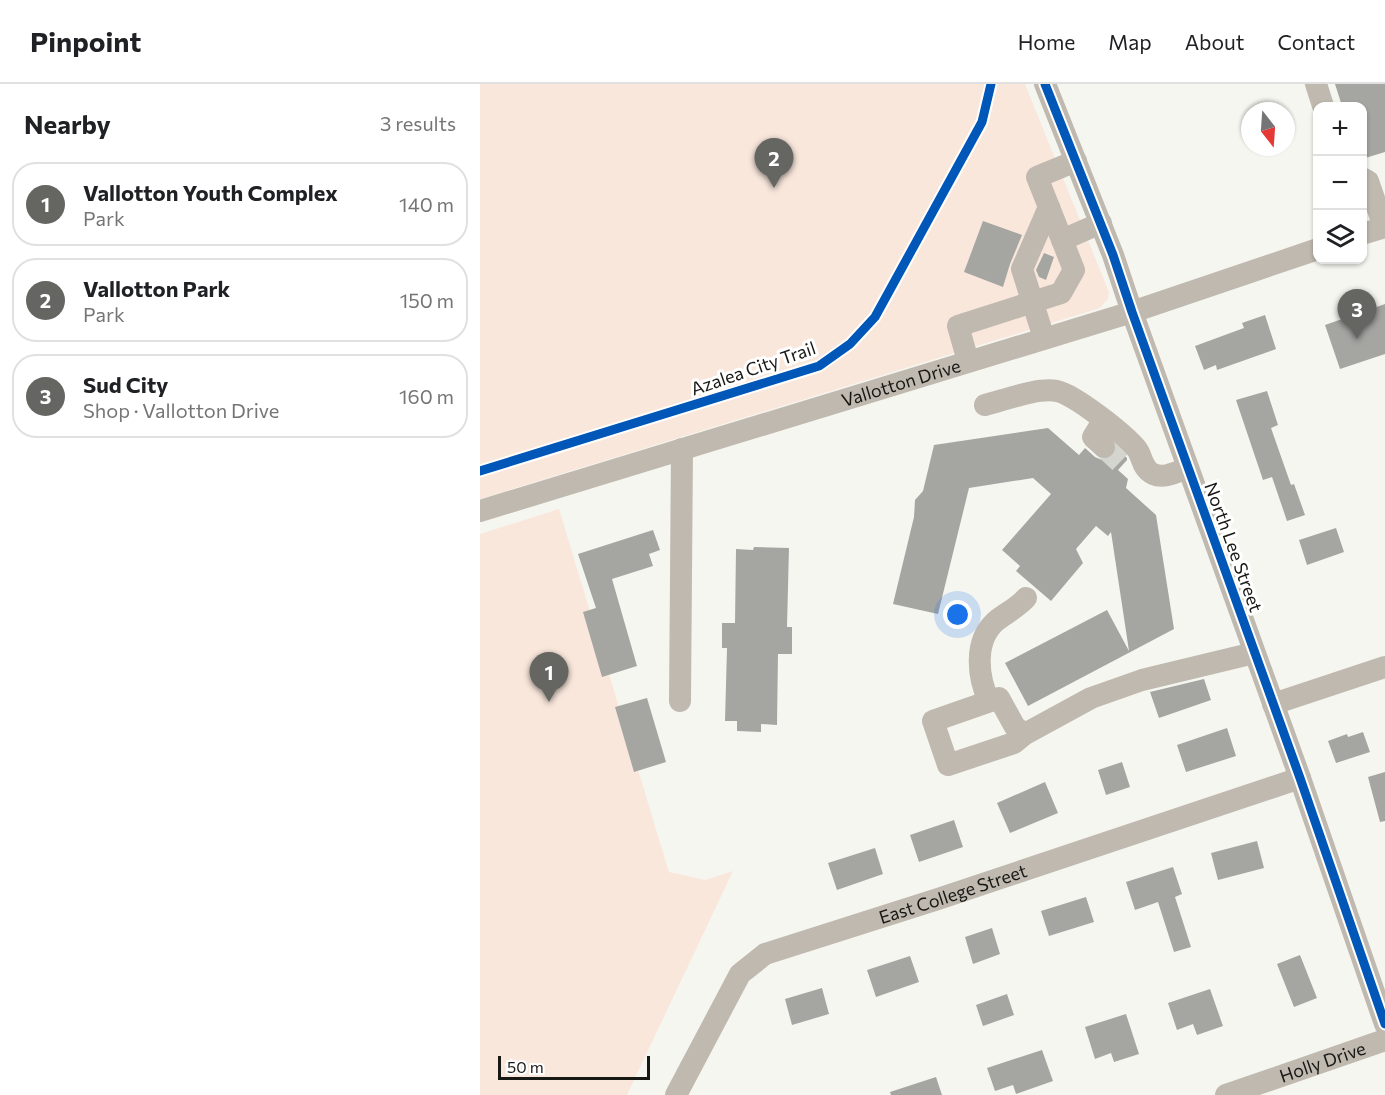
<!DOCTYPE html>
<html lang="en">
<head>
<meta charset="utf-8">
<style>
  :root { --surface:#fff; --page:#f2f2f2; --text:#202124; --muted:#757577; --line:#e0e0e0; --accent:#656561 }
  body { margin:0; font-family:Commissioner,sans-serif; background:var(--page); color:var(--text) }
  .controls { position:absolute; right:18px; top:18px; display:grid; overflow:hidden; border-radius:12px; box-shadow:0 2px 4px #0004 }
  .controls button { width:54px; height:54px; display:grid; place-items:center; padding:0; border:0; border-bottom:2px solid var(--line); background:var(--surface); color:var(--text); font:30px sans-serif }
  .compass { position:absolute; left:761px; top:18px; width:54px; height:54px; border-radius:50%; background:var(--surface); box-shadow:0 2px 4px #0004; rotate:163deg }
  .scale { position:absolute; left:18px; bottom:15px; width:152px; box-sizing:border-box; padding-left:6px; border:3px solid #171714; border-top:0; font-size:16px; line-height:21px; white-space:nowrap; color:#171714; -webkit-text-stroke:4px #fff; paint-order:stroke }
  .you { position:absolute; left:478px; top:531px; width:21px; height:21px; margin:-15px; border:4px solid #fff; border-radius:50%; background:#1a73e8; box-shadow:0 0 0 9px #1a73e833 }
  .badge { display:grid; place-items:center; width:39px; height:39px; border-radius:50%; background:var(--accent); color:#fff; font-size:20px; font-weight:700 }
  .pin { position:absolute; translate:-50% -50px; filter:drop-shadow(0 2px 3px #0008) }
  .pin::after { content:''; position:absolute; top:32px; width:21px; height:18px; background:inherit; clip-path:polygon(0 0,100% 0,50% 100%) }
  .list { margin:0; padding:0; list-style:none }
  h2 { display:flex; justify-content:space-between; align-items:center; height:78px; margin:0; padding:0 24px; font-size:26px }
  h2 small { font-size:20px; font-weight:400; color:var(--muted) }
  .list li { display:grid; grid-template-columns:39px 1fr auto; gap:18px; align-items:center; box-sizing:border-box; height:84px; margin:0 12px 12px; padding:0 12px; border:2px solid var(--line); border-radius:24px }
  .list b { display:block; font-size:22px; white-space:nowrap }
  .list p { margin:0; font-size:20px; white-space:nowrap; color:var(--muted) }
  .list em { font-size:20px; font-style:normal; color:var(--muted) }
  .icon { flex:none; width:33px; height:33px; fill:none; stroke:currentColor; stroke-width:2; stroke-linecap:round; stroke-linejoin:round }
  .map { position:relative; flex:none; width:905px; height:1011px; overflow:hidden }
  header { display:flex; align-items:center; gap:36px; box-sizing:border-box; height:84px; padding:0 30px; background:var(--surface); border-bottom:2px solid var(--line) }
  header strong { font-size:28px }
  nav { display:flex; gap:33px; margin-inline-start:auto; font-size:21px }
  main { display:flex }
  aside { flex:1; background:var(--surface) }
  .map>svg:first-child { display:block }
</style>
</head>
<body>
<header>
<strong>Pinpoint</strong>
<nav><a>Home</a><a>Map</a><a>About</a><a>Contact</a></nav>
</header>
<main>
<aside>
<h2>Nearby<small>3 results</small></h2>
<ul class="list">
<li><span class="badge">1</span><div><b>Vallotton Youth Complex</b><p>Park</p></div><em>140 m</em></li>
<li><span class="badge">2</span><div><b>Vallotton Park</b><p>Park</p></div><em>150 m</em></li>
<li><span class="badge">3</span><div><b>Sud City</b><p>Shop · Vallotton Drive</p></div><em>160 m</em></li>
</ul>
</aside>
<div class="map">
<svg width="905" height="1011" viewBox="0 0 905 1011">
  <rect width="100%" height="100%" fill="#f6f6f1"/>
  <path fill="#f9e7dc" d="M0 0H545L629 208 628 215 620 224 0 415Z
    M79 425 189 788 225 796 253 787 147 1011H0V450Z"/>
  <path fill="#a5a6a2" d="M855 0H905V68L882 75V22H862Z
    M503 137 542 151 530 180 523 203 484 188Z
    M564 169 574 173 566 196 559 193 556 186Z
    M905 220V270L860 285 845 241Z
    M785 231 796 265 737 286 736 281 724 286 715 262 764 244 762 239Z
    M787 307 798 341 791 344 811 401 814 400 825 431 807 437 792 393 783 396 756 316Z
    M568 344 599 371 605 364 615 373 622 376H628L634 372 637 364 647 374V376L638 386 648 395 646 404 676 431 694 545 548 622 525 579 627 526 649 567 631 448 628 452 616 442 596 465 603 479 571 517 536 487 540 482 522 466 571 410 553 394 489 404 458 530 413 520 434 433 435 416 443 407 454 361Z
    M856 444 864 468 827 481 819 456Z
    M173 446 180 466 169 470 173 482 132 495 157 582 122 593 103 528 116 524 98 470Z
    M274 463 309 464 307 543H312V570H298L297 641 281 640V648L257 647V637H245L247 564H242V539H255L256 465 273 466Z
    M724 595 731 616 679 634 670 608Z
    M167 614 186 678 154 688 135 623Z
    M747 644 756 672 706 688 697 661Z
    M883 648 890 668 856 679 848 657 867 650 868 653Z
    M642 678 650 703 626 711 618 686Z
    M905 688V737L900 738 888 693Z
    M565 698 578 729 530 749 517 719Z
    M474 736 483 763 439 778 430 751Z
    M777 757 784 784 738 796 731 769Z
    M395 764 403 790 357 806 348 779Z
    M693 783 702 810 695 813 711 863 694 868 678 818 655 826 646 798Z
    M606 813 614 838 569 852 561 827Z
    M512 844 520 870 493 880 485 853Z
    M820 871 837 914 814 923 797 880Z
    M430 872 439 898 396 913 387 886Z
    M342 904 349 930 312 941 305 915Z
    M730 905 743 942 717 951 713 940 697 946 688 919Z
    M527 910 534 931 503 942 496 921Z
    M646 930 659 970 634 978 631 969 615 975 605 943Z
    M562 966 573 997 536 1010 533 1001 515 1007 507 984Z
    M456 993 462 1011H411L410 1008Z"/>
  <g fill="none" stroke-linecap="round" stroke-linejoin="round">
    <path stroke="#d5d5d0" stroke-width="22" stroke-dasharray="22 11" stroke-linecap="butt" d="M624 363 643 381"/>
    <path stroke="#bdb8b1" stroke-width="4" stroke-dasharray="3 4.5" stroke-linecap="butt" d="M0 387 339 282 370 260 395 233 502 38 511 0"/>
    <g stroke="#c0b9af" stroke-width="22">
      <path d="M565 0 633 171 652 228 820 694 905 940"/>
      <path d="M836 0 843 22"/>
      <path d="M882 94 888 97 904 143"/>
      <path d="M882 150 905 143"/>
      <path d="M582 156 621 139"/>
      <path d="M564 254 542 185 569 123"/>
      <path d="M488 277 478 242 581 209 594 186 557 93 596 77"/>
      <path d="M505 321C525 316 558 303 577 307 595 311 643 349 656 364 663 372 661 384 673 390 685 395 696 388 708 384"/>
      <path d="M623 337 613 353 624 363"/>
      <path id="s1" d="M0 427 652 228 838 165"/>
      <path d="M200 617 202 365"/>
      <path d="M509 617C498 594 493 557 516 537 526 529 537 524 546 514"/>
      <path d="M793 620 905 583"/>
      <path d="M545 650 535 643 519 614 453 637 468 681 534 659 545 650 611 614 662 596 774 569"/>
      <path id="s2" d="M196 1011 260 890 285 870 458 815 820 694"/>
      <path id="s3" d="M746 1011 905 956"/>
    </g>
    <g stroke="#fff" stroke-width="13">
      <path id="cycleway" d="M565 0 633 171 652 228 820 694 905 940
        M0 387 339 282 370 260 395 233 502 38 511 0"/>
    </g>
    <use href="#cycleway" stroke="#0057b8" stroke-width="9"/>
  </g>
  <g text-anchor="middle" dominant-baseline="central" stroke-width="6" stroke-linejoin="round" paint-order="stroke">
    <g font-size="18" fill="#171714" stroke="#fff">
      <text transform="translate(273 284) rotate(-19)">Azalea City Trail</text>
      <text stroke="none"><textPath href="#s1" startOffset="440">Vallotton Drive</textPath></text>
      <text transform="translate(754 463) rotate(70)">North Lee Street</text>
      <text stroke="none"><textPath href="#s2" startOffset="366">East College Street</textPath></text>
      <text stroke="none"><textPath href="#s3" startOffset="102">Holly Drive</textPath></text>
    </g>
  </g>
</svg>
<div class="controls">
<button>+</button>
<button>−</button>
<button><svg class="icon" aria-label="layers" viewBox="0 0 24 24"><path d="M12 4l9 5-9 5-9-5zM3 14l9 5 9-5"/></svg></button>
</div>
<svg class="compass" viewBox="-18 -18 36 36"><path d="M0-13l5 13h-10z" fill="#e53935"/><path d="M0 13l5-13h-10z" fill="#757577"/></svg>
<div class="scale">50 m</div>
<div class="you"></div>
<div class="pin badge" style="left:69px;top:618px">1</div>
<div class="pin badge" style="left:294px;top:104px">2</div>
<div class="pin badge" style="left:877px;top:255px">3</div>
</div>
</main>
</body>
</html>
